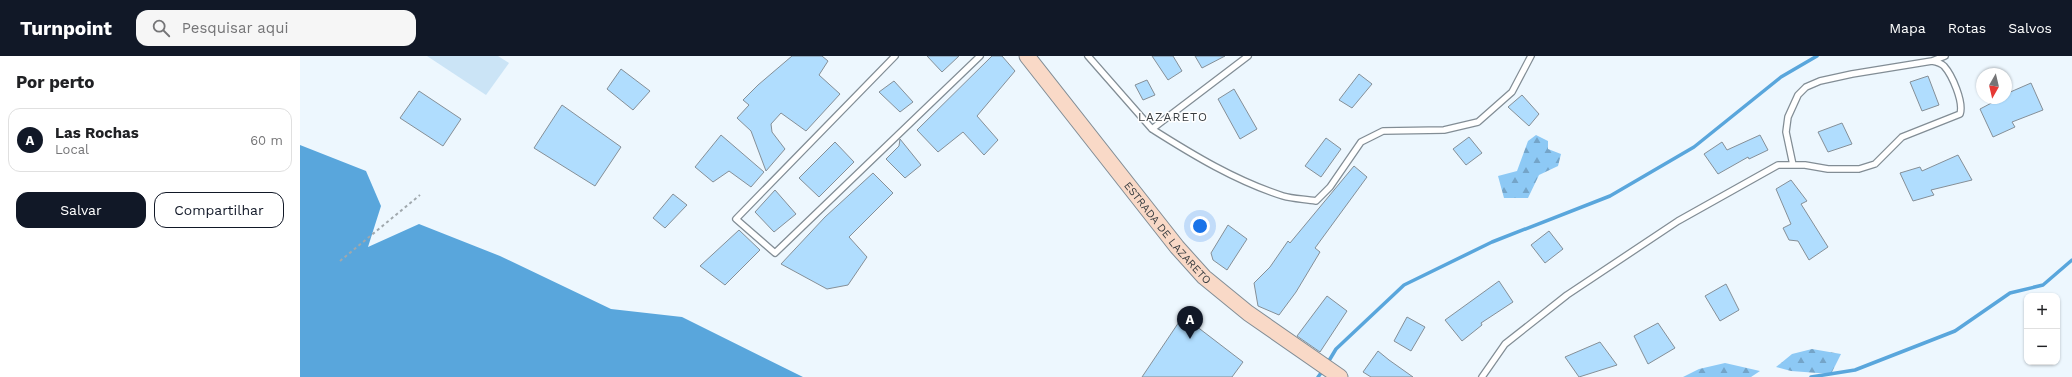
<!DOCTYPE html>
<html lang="pt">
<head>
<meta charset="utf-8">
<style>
  :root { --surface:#fff; --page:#f6f6f6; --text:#202124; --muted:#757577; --line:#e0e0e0; --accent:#111827 }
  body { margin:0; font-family:"Work Sans",sans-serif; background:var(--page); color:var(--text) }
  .controls { position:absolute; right:12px; bottom:12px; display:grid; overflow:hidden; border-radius:8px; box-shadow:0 1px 3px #0004 }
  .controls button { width:36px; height:36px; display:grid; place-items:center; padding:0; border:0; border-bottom:1px solid var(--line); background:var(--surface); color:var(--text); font:20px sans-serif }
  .compass { position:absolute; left:1676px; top:12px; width:36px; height:36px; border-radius:50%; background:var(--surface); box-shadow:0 1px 3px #0004; rotate:188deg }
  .you { position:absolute; left:900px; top:170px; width:14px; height:14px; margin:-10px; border:3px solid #fff; border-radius:50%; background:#1a73e8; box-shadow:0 0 0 6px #1a73e833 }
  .badge { display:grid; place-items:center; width:26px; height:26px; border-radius:50%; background:var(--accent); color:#fff; font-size:13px; font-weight:700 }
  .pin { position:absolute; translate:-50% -33px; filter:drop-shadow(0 1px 2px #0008) }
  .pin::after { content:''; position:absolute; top:21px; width:14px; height:12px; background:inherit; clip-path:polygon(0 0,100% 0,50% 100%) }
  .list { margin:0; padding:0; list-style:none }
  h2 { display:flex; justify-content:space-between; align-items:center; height:52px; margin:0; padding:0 16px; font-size:17px }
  h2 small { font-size:13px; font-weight:400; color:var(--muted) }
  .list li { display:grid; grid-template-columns:26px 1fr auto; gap:12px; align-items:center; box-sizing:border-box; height:64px; margin:0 8px 8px; padding:0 8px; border:1px solid var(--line); border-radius:12px }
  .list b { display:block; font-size:15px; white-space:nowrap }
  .list p { margin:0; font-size:13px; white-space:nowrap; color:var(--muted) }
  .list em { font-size:13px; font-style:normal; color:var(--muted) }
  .actions { display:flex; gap:8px; padding:12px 16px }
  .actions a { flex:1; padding:9px 0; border:1px solid var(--accent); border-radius:12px; text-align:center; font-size:14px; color:var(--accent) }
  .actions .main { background:var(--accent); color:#fff }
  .icon { flex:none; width:22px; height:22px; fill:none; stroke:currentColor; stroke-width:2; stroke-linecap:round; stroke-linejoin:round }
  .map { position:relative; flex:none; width:1772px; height:321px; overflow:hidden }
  header { display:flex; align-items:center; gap:24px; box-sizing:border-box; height:56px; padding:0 20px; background:var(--accent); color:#fff }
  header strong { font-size:19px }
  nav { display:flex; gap:22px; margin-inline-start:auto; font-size:14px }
  .search { width:280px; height:36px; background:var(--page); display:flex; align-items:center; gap:10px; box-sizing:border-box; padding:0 14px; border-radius:12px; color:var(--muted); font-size:15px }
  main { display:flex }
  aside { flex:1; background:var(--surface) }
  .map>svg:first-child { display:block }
</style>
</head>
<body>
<header>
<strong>Turnpoint</strong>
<div class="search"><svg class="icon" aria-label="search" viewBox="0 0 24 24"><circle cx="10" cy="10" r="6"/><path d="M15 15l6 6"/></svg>Pesquisar aqui</div>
<nav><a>Mapa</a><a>Rotas</a><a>Salvos</a></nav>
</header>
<main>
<aside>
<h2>Por perto<small></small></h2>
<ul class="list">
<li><span class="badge">A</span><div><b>Las Rochas</b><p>Local</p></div><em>60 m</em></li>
</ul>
<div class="actions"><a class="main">Salvar</a><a>Compartilhar</a></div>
</aside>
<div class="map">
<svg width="1772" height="321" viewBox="0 0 1772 321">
  <defs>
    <pattern id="forest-firs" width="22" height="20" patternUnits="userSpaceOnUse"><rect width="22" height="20" fill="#8dc9f5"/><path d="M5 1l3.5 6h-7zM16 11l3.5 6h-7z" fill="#74a4c8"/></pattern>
  </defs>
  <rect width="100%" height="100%" fill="#edf7fe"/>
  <path fill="#cbe4f6" d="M127 0H198L209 7 186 39Z"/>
  <path fill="url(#forest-firs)" d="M1236 79 1248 85V93L1261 98 1258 110 1239 119 1228 142H1204L1198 120 1217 115 1228 85Z
    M1512 293 1541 298 1531 318 1491 315 1476 311 1492 298Z
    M1425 307 1460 315 1451 321H1383L1399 313Z"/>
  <path fill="#59a6dc" d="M0 89 66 115 81 150 68 191 119 168 200 200 311 253 382 261 503 321H0Z"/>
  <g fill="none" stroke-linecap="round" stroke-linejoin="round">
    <path stroke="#59a6dc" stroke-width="3.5" d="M1027 308 1036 293 1104 229 1192 186 1310 140 1394 91 1481 21 1517 0
      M1018 321 1024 313
      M1511 321 1555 314 1655 275 1710 237 1743 229 1772 204"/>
  </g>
  <path fill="#b0ddfe" stroke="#858f97" d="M492 0H522L528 5 519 19 540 38 506 75 481 57 471 68 472 76 485 93 466 115 451 75 437 62 449 49 443 44 458 29Z
    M627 0H659L642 16Z
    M692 0H702L715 15 677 60 698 84 684 99 663 76 638 96 617 74Z
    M852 0H873L882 15 868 24Z
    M895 0H925L902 12Z
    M321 13 350 35 333 54 307 33Z
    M1059 18 1072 28 1052 52 1039 44Z
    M1628 20 1639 49 1622 55 1610 26Z
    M847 24 855 39 843 44 835 29Z
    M594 25 613 46 600 56 579 36Z
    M1731 27 1743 54 1712 66 1715 71 1693 81 1680 53 1701 42H1706L1708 37Z
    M934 33 957 73 940 83 918 43Z
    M119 35 161 63 143 90 100 62Z
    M1222 39 1239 58 1229 70 1208 51Z
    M262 49 321 91 295 130 234 92Z
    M1542 67 1552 88 1528 96 1518 76Z
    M421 79 464 116 451 131 429 115 413 126 395 111Z
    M1460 79 1468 94 1449 103 1448 101 1418 118 1404 98 1422 86 1427 94Z
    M1169 81 1182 97 1166 109 1153 93Z
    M1026 82 1041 93 1021 121 1005 110Z
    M600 83 621 109 605 122 586 103 599 90Z
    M535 86 554 106 519 141 499 122Z
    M1658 99 1672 124 1631 134 1634 139 1613 145 1600 117 1620 111 1622 115Z
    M1054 110 1067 121 1015 192 1020 196 996 236 979 259 958 250 954 227 970 211 988 185 990 187Z
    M573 117 593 137 549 181 567 201 548 229 527 233 481 208 525 161Z
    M1491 124 1507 145 1501 148 1528 191 1509 204 1498 185 1489 184 1483 172 1491 168 1476 133Z
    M475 134 496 158 474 176 455 156Z
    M373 138 387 149 365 172 353 162Z
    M928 169 947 183 927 214 913 204 911 197Z
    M439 174 460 194 425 229 400 210Z
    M1249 175 1263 193 1245 207 1231 189Z
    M1199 225 1213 246 1181 267 1182 269 1162 285 1145 264Z
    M1426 228 1439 254 1420 265 1405 240Z
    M1027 240 1047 255 1020 296 997 280Z
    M883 260 943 306 932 321H842Z
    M1107 261 1125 271 1111 295 1094 285Z
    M1358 267 1375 292 1348 308 1334 280Z
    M1300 286 1317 309 1279 321 1265 301Z
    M1078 295 1089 304 1113 321H1071L1063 316Z"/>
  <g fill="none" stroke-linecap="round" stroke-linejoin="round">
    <g stroke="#828d95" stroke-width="8">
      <path id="lane" d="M595 0 436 163 475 197 680 0
        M788 0 852 73 948 0
        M852 73C893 99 936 125 983 140 993 143 1005 143 1016 145L1030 131 1061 86 1083 75 1144 74 1178 66 1212 36 1231 0
        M1493 109 1486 76 1488 61 1498 39 1506 31 1520 25 1552 18 1632 5
        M1182 321 1205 288 1267 239 1378 165 1478 109H1505L1528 113H1559L1575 108 1602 81 1660 58C1664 46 1652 19 1644 10 1641 7 1637 6 1632 5L1645 0"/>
    </g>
    <g stroke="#828d95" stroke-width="17">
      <g id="secondary">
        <path id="s1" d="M727 0 877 191 904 221 948 257 1040 321"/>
      </g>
    </g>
    <path stroke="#a0a8ad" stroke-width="2" stroke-dasharray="3 3" stroke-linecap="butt" d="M40 205 120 139"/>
    <use href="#lane" stroke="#fff" stroke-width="5.5"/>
    <use href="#secondary" stroke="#f9d9c7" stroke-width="15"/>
  </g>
  <g text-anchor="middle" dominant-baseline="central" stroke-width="3" stroke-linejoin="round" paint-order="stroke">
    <g font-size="11" fill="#383d40" stroke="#fff">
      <text stroke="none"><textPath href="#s1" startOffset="226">ESTRADA DE LAZARETO</textPath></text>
    </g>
    <g font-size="12" letter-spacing="1" fill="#383d40" stroke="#fff">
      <text x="873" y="61">LAZARETO</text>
    </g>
  </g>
</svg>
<div class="controls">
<button>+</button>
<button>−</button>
</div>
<svg class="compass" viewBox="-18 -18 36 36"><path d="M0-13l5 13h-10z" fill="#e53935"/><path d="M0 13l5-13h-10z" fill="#757577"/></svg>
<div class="you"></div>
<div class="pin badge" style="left:890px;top:283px">A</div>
</div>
</main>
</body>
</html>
